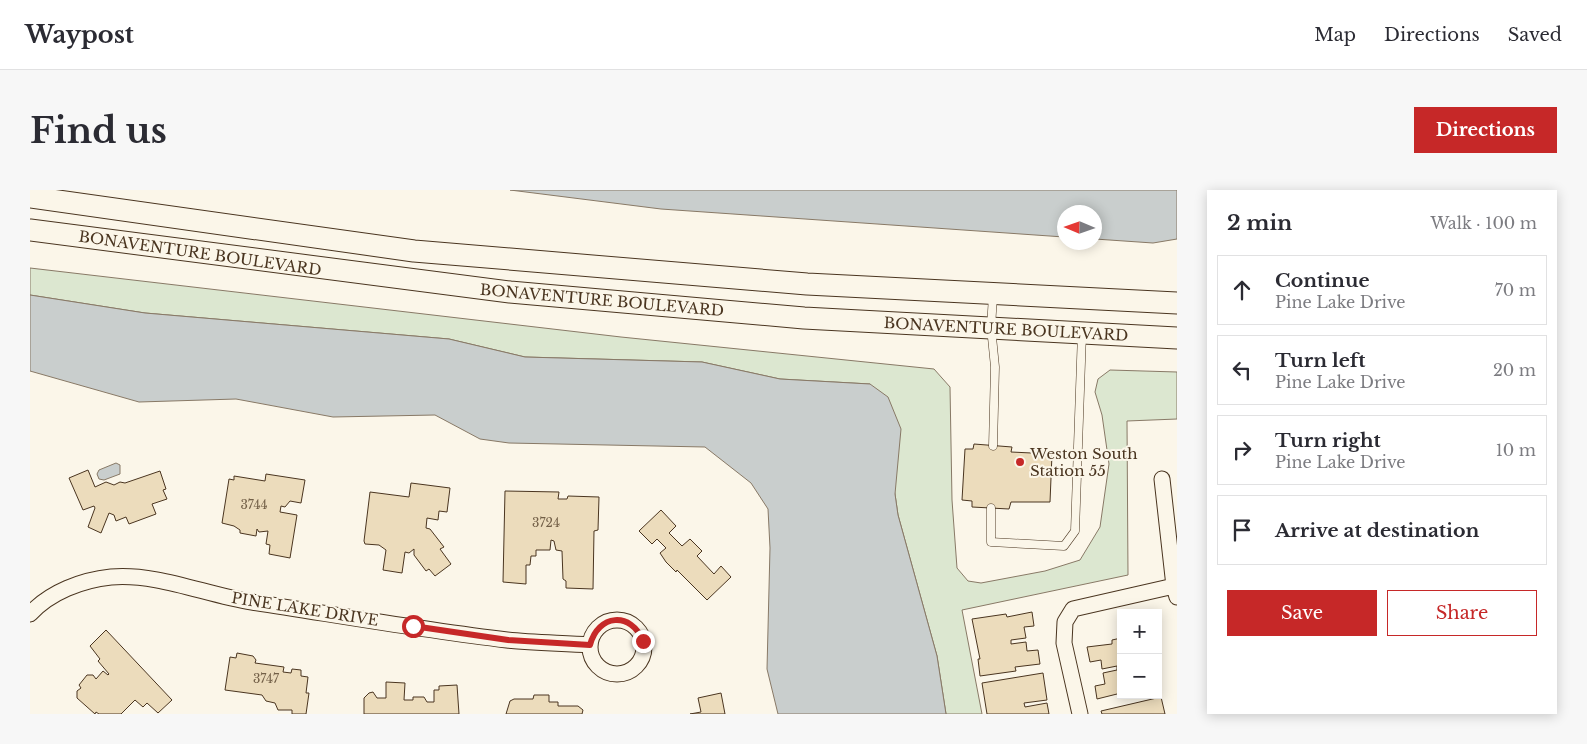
<!DOCTYPE html>
<html lang="en">
<head>
<meta charset="utf-8">
<style>
  :root { --surface:#fff; --page:#f7f7f7; --text:#2b2b33; --muted:#7c7c81; --line:#e1e1e2; --accent:#c62828 }
  body { margin:0; font-family:"Libre Baskerville",serif; background:var(--page); color:var(--text) }
  .controls { position:absolute; right:15px; bottom:15px; display:grid; overflow:hidden; border-radius:0px; box-shadow:0 2px 12px #0003 }
  .controls button { width:45px; height:45px; display:grid; place-items:center; padding:0; border:0; border-bottom:1px solid var(--line); background:var(--surface); color:var(--text); font:25px sans-serif }
  .compass { position:absolute; left:1027px; top:15px; width:45px; height:45px; border-radius:50%; background:var(--surface); box-shadow:0 2px 12px #0003; rotate:272deg }
  .stop { position:absolute; width:15px; height:15px; margin:-11px; border:4px solid #c62828; border-radius:50%; background:#fff }
  .stop.end { background:#c62828; border-color:#fff; box-shadow:0 1px 5px #0008 }
  .list { margin:0; padding:0; list-style:none }
  h2 { display:flex; justify-content:space-between; align-items:center; height:65px; margin:0; padding:0 20px; font-size:21px }
  h2 small { font-size:16px; font-weight:400; color:var(--muted) }
  .list li { display:grid; grid-template-columns:32px 1fr auto; gap:15px; align-items:center; box-sizing:border-box; height:70px; margin:0 10px 10px; padding:0 10px; border:1px solid var(--line); border-radius:0px }
  .list b { display:block; font-size:19px; white-space:nowrap }
  .list p { margin:0; font-size:16px; white-space:nowrap; color:var(--muted) }
  .list em { font-size:16px; font-style:normal; color:var(--muted) }
  .actions { display:flex; gap:10px; padding:15px 20px }
  .actions a { flex:1; padding:11px 0; border:1px solid var(--accent); border-radius:0px; text-align:center; font-size:18px; color:var(--accent) }
  .actions .main { background:var(--accent); color:#fff }
  .icon { flex:none; width:28px; height:28px; fill:none; stroke:currentColor; stroke-width:2; stroke-linecap:round; stroke-linejoin:round }
  .map { position:relative; flex:none; width:1147px; height:524px; overflow:hidden; border-radius:0px }
  header { display:flex; align-items:center; gap:30px; box-sizing:border-box; height:70px; padding:0 25px; background:var(--surface); border-bottom:1px solid var(--line) }
  header strong { font-size:24px }
  nav { display:flex; gap:28px; margin-inline-start:auto; font-size:18px }
  .intro { display:flex; align-items:center; justify-content:space-between; box-sizing:border-box; height:120px; padding:0 30px }
  h1 { margin:0; font-size:35px }
  .button { padding:12px 22px; border-radius:0px; background:var(--accent); color:#fff; font-size:18px; font-weight:700 }
  main { display:flex; gap:30px; padding:0 30px }
  aside { flex:1; background:var(--surface); border-radius:0px; box-shadow:0 2px 12px #0003 }
  .map>svg:first-child { display:block }
</style>
</head>
<body>
<header>
<strong>Waypost</strong>
<nav><a>Map</a><a>Directions</a><a>Saved</a></nav>
</header>
<div class="intro"><h1>Find us</h1><a class="button">Directions</a></div>
<main>
<div class="map">
<svg width="1147" height="524" viewBox="0 0 1147 524">
  <rect width="100%" height="100%" fill="#fbf6e9"/>
  <path fill="#dce7d0" stroke="#887966" d="M0 78 591 147 904 179 920 197 922 310 927 378 938 391 951 393 1015 381 1050 370 1070 337 1079 274 1072 225 1065 202 1068 189 1080 180 1147 182V229L1097 231 1098 385 932 420 952 524H916L907 466 868 325 865 304 840 194 750 189 672 172 495 167 419 149 115 123 0 105Z"/>
  <path fill="#c9cecd" stroke="#887966" d="M480 0H1147V49L1123 53 1065 49 1064 22H1034V47L631 19Z
    M0 105 115 123 419 149 495 167 672 172 750 189 840 194 858 207 871 239 865 304 868 325 907 466 916 524H748L737 479 740 358 738 319 721 293 675 257 479 253 450 249 405 225 303 227 206 209 109 212 0 181Z
    M86 273 90 275V284L74 290 69 289 67 284 69 280Z"/>
  <path fill="#ecdcbc" stroke="#4a3520" d="M944 254 982 257 981 262 1022 264 1020 312H981L979 319 942 317V311L932 310 935 259H943Z
    M58 280 65 297 76 292 84 295 90 292 95 293 130 281 136 299 133 300 137 309 122 314 126 324 99 334 96 327 86 331 84 325 79 323 71 343 58 337 65 318 64 316 53 320 39 288Z
    M236 284 275 290 271 313 260 311 255 317 251 316 250 322 267 325 260 368 239 364 240 355 236 354 238 341 229 342 227 339 226 346 210 343V340L204 336 192 333 199 289 204 290V286L235 291Z
    M381 293 420 298 417 322 409 321 408 330 397 328 396 338 400 339 414 357 410 359 421 374 405 386 399 379 396 381 384 365V359L379 363 375 362 372 383 353 380 356 360 349 355 335 354 334 351 340 302 379 307Z
    M475 301 529 302 528 309H537L538 306 569 307 568 340 564 341 563 399 536 398V391L533 389 532 361 526 360 524 351 521 350 520 360H506V366H501L500 375H496V394L473 392Z
    M631 320 646 336 639 343 652 356 660 349 672 361 667 366 684 384 691 376 701 387 677 410 647 380 646 382 636 372 630 363 636 358 627 349 622 354 609 341Z
    M1002 422 1004 436 994 437 996 448 981 450V454L996 452 997 461 1008 460 1010 474 985 477 986 481 950 486 948 469H950L942 429 976 424 977 427Z
    M76 440 142 510 128 523 117 513 113 517 105 510 91 524H69L66 522 65 524 47 508V501L51 498 49 495 57 485H63L66 489 73 481 78 485 79 484 68 471 70 469 60 456Z
    M1091 448V503L1067 509 1065 496 1075 494 1073 483 1087 480V476L1072 479 1071 470 1060 472 1057 457 1082 454V450Z
    M207 463 223 466 226 470 225 473 254 477 253 482 261 483 262 479 271 480V486L278 487 276 503H279L276 524H262V520H248L245 513 236 511 232 505 195 500 200 467 206 468Z
    M1013 483 1017 510 994 513 995 517 1017 513 1019 524H957L952 493Z
    M356 492 375 493 374 510H383V507H394L397 512H404V500H409V496L427 495 429 524H334V508L339 503 343 502 347 508H356Z
    M691 503 695 524H660L671 522 668 508Z
    M504 505H519V512H528V516H548L553 520 552 524H476L480 511 484 509H503Z
    M1131 507 1135 524H1072L1071 521Z"/>
  <g fill="none" stroke-linecap="round" stroke-linejoin="round">
    <g stroke="#4a3520" stroke-width="9">
      <path id="lane" d="M963 106 961 137 965 177 963 256
        M961 318V352L1034 356 1045 341 1052 143"/>
    </g>
    <g stroke="#4a3520" stroke-width="17">
      <path id="street" d="M1132 289 1144 396 1147 407
        M0 424C20 402 52 390 81 387 128 383 176 405 222 412 307 425 392 440 477 450 504 453 533 453 560 455
        M560 457a27 27 0 1 1 54 0a27 27 0 1 1-54 0Z
        M1050 524 1034 453 1035 432 1043 419 1144 396"/>
    </g>
    <g stroke="#4a3520" stroke-width="23">
      <path id="secondary" d="M0 7 384 61 777 94 1147 113
        M0 40 480 102 774 128 1147 148"/>
    </g>
    <use href="#lane" stroke="#fbf6e9" stroke-width="8"/>
    <use href="#street" stroke="#fbf6e9" stroke-width="15"/>
    <use href="#secondary" stroke="#fbf6e9" stroke-width="21"/>
  </g>
  <g fill="none" stroke-linecap="round" stroke-linejoin="round">
    <path stroke="#c62828" stroke-width="6" d="M383 436 478 450 560 455C568 424 601 421 613 451"/>
  </g>
  <circle fill="#c62828" stroke="#fbf6e9" stroke-width="2" cx="990" cy="272" r="5"/>
  <g text-anchor="middle" dominant-baseline="central" stroke-width="4" stroke-linejoin="round" paint-order="stroke">
    <g font-size="12" fill="#725f47">
      <text x="224" y="314">3744</text>
      <text x="516" y="332">3724</text>
      <text x="236" y="488">3747</text>
    </g>
    <g font-size="15" fill="#4a3520" stroke="#fbf6e9">
      <text transform="translate(170 63) rotate(8)">BONAVENTURE BOULEVARD</text>
      <text transform="translate(572 110) rotate(5)">BONAVENTURE BOULEVARD</text>
      <text transform="translate(976 139) rotate(3)">BONAVENTURE BOULEVARD</text>
      <text transform="translate(275 419) rotate(9)">PINE LAKE DRIVE</text>
    </g>
    <g font-size="15" fill="#4a3520" stroke="#fbf6e9" text-anchor="start">
      <text x="1000" y="263">Weston South<tspan x="1000" dy="17">Station 55</tspan></text>
    </g>
  </g>
</svg>
<div class="controls">
<button>+</button>
<button>−</button>
</div>
<svg class="compass" viewBox="-18 -18 36 36"><path d="M0-13l5 13h-10z" fill="#e53935"/><path d="M0 13l5-13h-10z" fill="#7c7c81"/></svg>
<div class="stop" style="left:383px;top:436px"></div>
<div class="stop end" style="left:613px;top:451px"></div>
</div>
<aside>
<h2>2 min<small>Walk · 100 m</small></h2>
<ul class="list">
<li><svg class="icon" aria-label="ahead" viewBox="0 0 24 24"><path d="M12 20V5M6 11l6-6 6 6"/></svg><div><b>Continue</b><p>Pine Lake Drive</p></div><em>70 m</em></li>
<li><svg class="icon" aria-label="left" viewBox="0 0 24 24"><path d="M17 20v-9H6M10 6l-5 5 5 5"/></svg><div><b>Turn left</b><p>Pine Lake Drive</p></div><em>20 m</em></li>
<li><svg class="icon" aria-label="right" viewBox="0 0 24 24"><path d="M7 20v-9h11M14 6l5 5-5 5"/></svg><div><b>Turn right</b><p>Pine Lake Drive</p></div><em>10 m</em></li>
<li><svg class="icon" aria-label="arrive" viewBox="0 0 24 24"><path d="M6 21V4h12l-3 4 3 4H6"/></svg><div><b>Arrive at destination</b></div></li>
</ul>
<div class="actions"><a class="main">Save</a><a>Share</a></div>
</aside>
</main>
</body>
</html>
